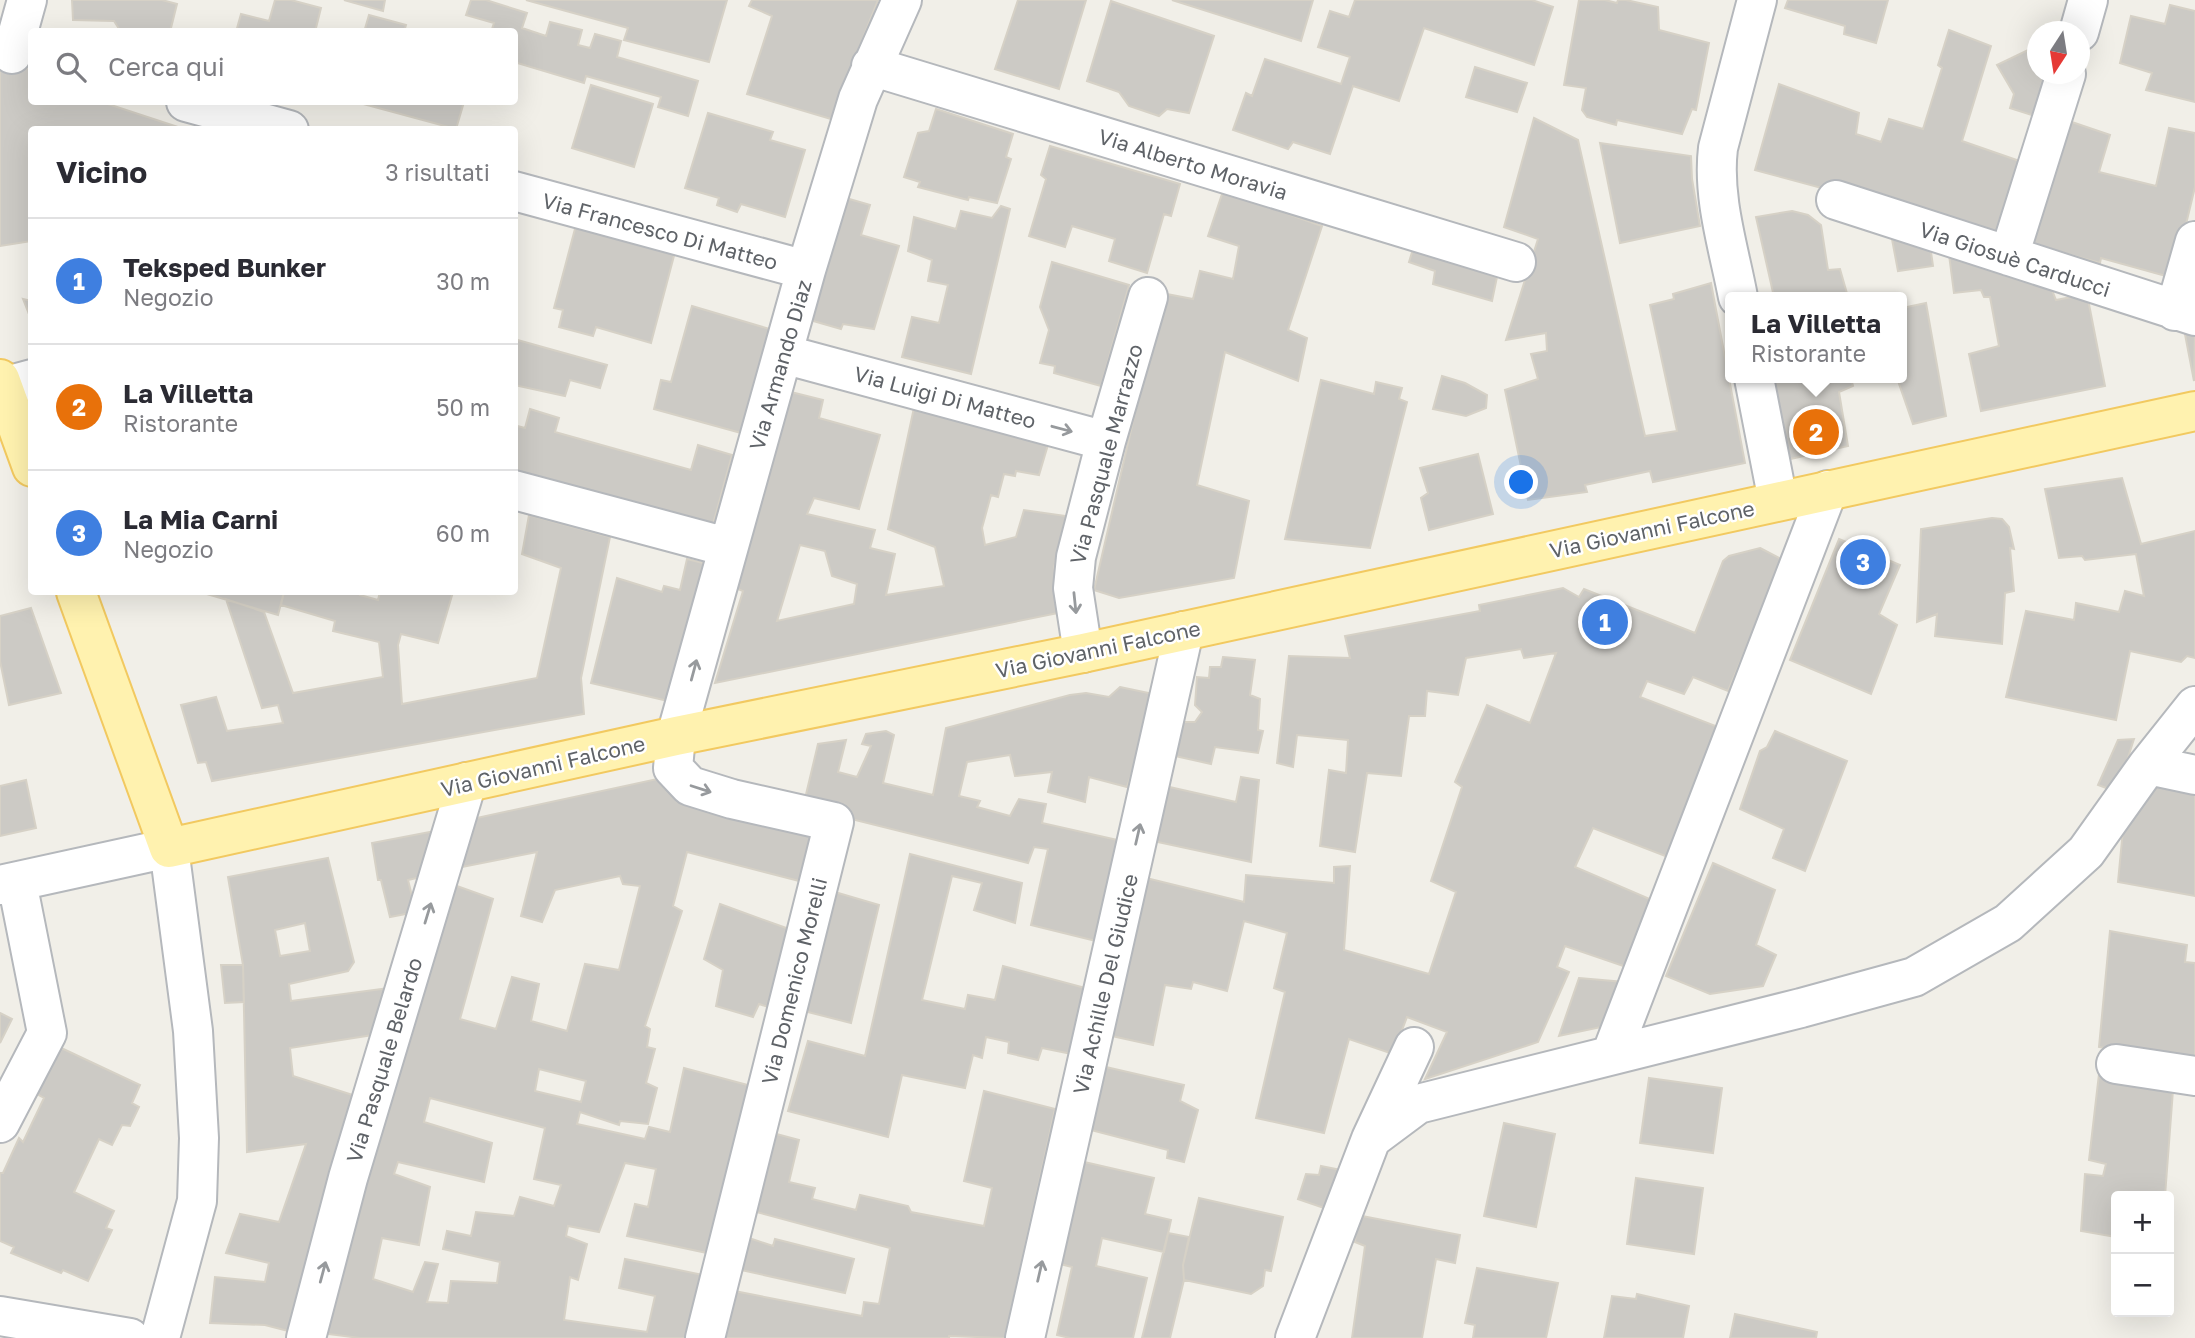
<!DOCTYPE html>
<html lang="it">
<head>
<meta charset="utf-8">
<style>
  :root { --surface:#fff; --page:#f2f2f3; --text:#2b2b33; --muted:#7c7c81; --line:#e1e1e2; --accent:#ea4335 }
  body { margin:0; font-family:"Golos Text",sans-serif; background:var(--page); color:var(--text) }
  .controls { position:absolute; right:21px; bottom:21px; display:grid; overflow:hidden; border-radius:7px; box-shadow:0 7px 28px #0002 }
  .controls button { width:63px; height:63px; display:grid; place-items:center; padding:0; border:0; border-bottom:2px solid var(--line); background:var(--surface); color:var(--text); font:35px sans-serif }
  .compass { position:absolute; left:2027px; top:21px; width:63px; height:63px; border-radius:50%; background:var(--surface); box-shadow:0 7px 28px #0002; rotate:192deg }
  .you { position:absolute; left:1522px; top:483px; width:24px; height:24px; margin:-18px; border:5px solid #fff; border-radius:50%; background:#1a73e8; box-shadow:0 0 0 10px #1a73e833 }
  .badge { display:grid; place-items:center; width:46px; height:46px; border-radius:50%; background:var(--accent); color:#fff; font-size:23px; font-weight:700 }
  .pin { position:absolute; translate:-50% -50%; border:4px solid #fff; box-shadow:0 2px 7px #0006 }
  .popup { position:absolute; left:1725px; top:292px; width:182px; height:91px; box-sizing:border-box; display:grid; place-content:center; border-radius:7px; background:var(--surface); filter:drop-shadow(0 2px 5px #0005); font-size:23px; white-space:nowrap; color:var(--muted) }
  .popup b { font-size:26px; color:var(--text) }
  .popup::after { content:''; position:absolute; left:50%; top:100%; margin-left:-14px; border:14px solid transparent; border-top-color:var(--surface) }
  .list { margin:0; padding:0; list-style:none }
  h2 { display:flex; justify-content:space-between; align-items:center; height:91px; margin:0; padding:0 28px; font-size:30px }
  h2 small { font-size:23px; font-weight:400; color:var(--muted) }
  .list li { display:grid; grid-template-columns:46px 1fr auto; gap:21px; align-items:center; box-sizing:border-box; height:126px; padding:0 28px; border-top:2px solid var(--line) }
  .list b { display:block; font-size:26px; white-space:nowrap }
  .list p { margin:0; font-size:23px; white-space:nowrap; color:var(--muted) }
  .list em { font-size:23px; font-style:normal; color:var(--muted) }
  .icon { flex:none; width:38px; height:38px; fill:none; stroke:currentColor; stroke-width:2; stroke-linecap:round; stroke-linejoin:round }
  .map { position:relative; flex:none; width:2195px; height:1338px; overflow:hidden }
  .search { position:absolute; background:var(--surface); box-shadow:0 7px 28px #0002; left:28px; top:28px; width:490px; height:77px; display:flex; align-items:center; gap:18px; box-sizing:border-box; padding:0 24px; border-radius:7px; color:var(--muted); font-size:26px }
  .panel { position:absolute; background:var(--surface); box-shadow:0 7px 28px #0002; left:28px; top:126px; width:490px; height:469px; border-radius:7px }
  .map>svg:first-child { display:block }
</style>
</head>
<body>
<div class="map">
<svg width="2195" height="1338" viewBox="0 0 2195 1338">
  <rect width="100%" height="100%" fill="#f1efe8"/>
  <path fill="#cccac5" stroke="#d6d1c6" stroke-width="2" fill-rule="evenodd" d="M72 0H162L177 4 170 32H121L114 21 73 20Z
    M275 0H291L321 8 315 32H236L241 14 269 21Z
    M344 0H385L383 11Z
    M471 0H486L527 13 522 28 546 36 550 22 582 30 578 45 590 48 595 34 621 41 617 57 698 81 688 116 658 107 661 97 586 76 584 83 514 62V32H491L494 23 466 15Z
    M526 0H727L709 62 624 40 628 28Z
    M752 0H878L831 119 747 94 772 16 749 6Z
    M1018 0H1086L1059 89 995 69Z
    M1172 0H1313L1301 41Z
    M1355 0H1532L1553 7 1534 65 1424 28 1399 101 1353 86 1330 154 1293 142 1288 149 1233 130 1246 93 1252 96 1265 59 1341 84 1350 57 1318 47 1330 11 1349 17Z
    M1579 0H1605L1617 3 1618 0H1626L1658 7 1659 30 1709 43 1696 110 1692 109 1682 134 1617 120 1616 125 1587 117 1582 110 1586 88 1564 85Z
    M1788 0H1888L1876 43 1844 34 1845 26 1785 8Z
    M1111 1 1214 36 1189 113 1167 109 1159 116 1129 106 1119 92 1087 81Z
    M2170 5 2195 11V102L2146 90 2152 73 2120 63 2131 16 2165 24Z
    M369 15 406 25 404 32H364Z
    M1949 30 1991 46 1962 141 2028 164 2007 238 1755 170 1779 84 1859 113 1856 134 1881 142 1889 119 1923 129 1942 68 1938 65Z
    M2030 49 2038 64V74H2043L2052 80 2044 119 2010 108 2014 94 1997 65Z
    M0 61 32 69V102H102L187 130H32V241L0 246Z
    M1475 67 1527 83 1517 112 1466 97Z
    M591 85 653 104 634 167 572 148Z
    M356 102H464L456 129Z
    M936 109 1013 134 1006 157 1011 159 997 203 969 197 968 200 918 187 920 182 904 177 918 133 929 131Z
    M708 113 773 132 770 140 805 150 785 217 741 204 737 212 717 205 719 198 685 188Z
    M1534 118 1578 140 1645 436 1677 431 1650 305 1674 299 1673 294 1711 283 1745 463 1653 482 1650 471 1585 485 1587 492 1528 500 1505 390 1538 379 1531 354 1547 351 1546 333 1506 340 1538 239 1504 227Z
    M2063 119 2110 135 2099 172 2156 186 2169 128 2195 133V187L2173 278 2101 258 2100 263 2022 241Z
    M1600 143 1691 156 1692 179 1700 226 1620 243Z
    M1050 146 1180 184 1171 216 1164 214 1147 273 1109 261 1115 239 1072 226 1065 247 1029 236 1046 179 1041 175Z
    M1223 191 1322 226 1288 330 1307 338 1298 381 1225 352 1197 485 1249 501 1234 578 1119 598 1094 590 1150 348 1156 292 1193 299 1200 271 1233 279 1239 246 1208 236Z
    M839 196 870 205 861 235 899 246 874 329 843 324 841 329 803 318Z
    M1001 206 1010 209 971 374 902 357 912 317 939 323 948 285 928 281 932 260 908 251 914 217 956 229 961 211 992 218Z
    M1792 211 1808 215 1821 225 1828 270 1840 269 1848 297H1774L1756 217Z
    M576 225 675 252 651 343 596 327 593 336 559 327 563 310 554 308Z
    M1891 234 1930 245 1933 266 1898 271Z
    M1948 247 2048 280 2056 300 2087 294 2105 386 1981 411 1969 354 1999 346 1990 297H1984L1981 290 1954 293Z
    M1413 249 1497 277 1492 301 1433 284 1435 271 1409 262Z
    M1052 262 1129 285 1101 386 1054 373 1055 366 1040 363 1049 330 1040 307Z
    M23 299 32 301V322Z
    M1926 303 1946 416 1913 424 1897 378H1902V308Z
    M692 306 773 330 741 433 654 409 661 380 671 382Z
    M2183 324 2195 328 2194 381Z
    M514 339 607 365 600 388 570 380 565 396 514 385Z
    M1442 376 1465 383 1487 395 1486 408 1466 416 1433 409Z
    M1769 378H1851L1853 386 1839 392 1848 446 1786 460Z
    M1321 380 1374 394 1376 382 1402 388 1399 399 1407 402 1370 548 1285 539Z
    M787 391 823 400 819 418 880 435 859 509 814 498 807 514 875 530 870 548 895 554 886 595 944 586 935 547 888 529 915 403 1050 438 1039 475 1016 471 1015 476 1004 474 998 497 991 495 982 528 985 545 1016 537 1024 510 1066 516 1054 568 1063 612 715 683 743 591 735 588ZM800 545 825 551 832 576 857 584 854 604 777 621Z
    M530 409 559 418 555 432 691 470 698 445 732 455 712 528 514 473V425L525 428Z
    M1478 454 1493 514 1429 530 1421 498 1428 493 1420 468Z
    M2122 478 2141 544 2195 531V658L2187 656 2181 662 2130 651 2116 720 2006 697 2026 611 2074 620 2076 603 2119 612 2125 591 2144 596 2136 554 2085 560 2082 556 2059 558 2045 489Z
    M529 515 610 537 581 678 584 714 212 781 206 762 198 763 181 705 216 697 227 731 283 723 278 705 262 708 226 599 264 612 293 693 383 677 379 642 333 631 335 621 281 605 284 592H361L360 595 378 600 380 592H453L438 643 401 634 398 645 402 704 537 678 561 568 522 554Z
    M1992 518 2002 519 2009 527 2014 549 2010 548 2014 591 2005 593 2002 644 1935 636 1937 614 1917 622 1921 529Z
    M1839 539 1900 565 1879 614 1897 625 1871 694 1790 660Z
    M1760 548 1783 560 1728 691 1693 677 1684 694 1647 681 1640 697 1726 730 1673 859 1593 828 1575 867 1659 903 1635 970 1565 946 1557 967 1569 972 1538 1042 1425 1079 1447 1032 1407 1017 1393 1054 1349 1039 1324 1133 1256 1118 1285 992 1274 988 1287 933 1244 921 1227 991 1193 982 1191 989 1165 985 1153 1045 1107 1035 1138 876 1244 902 1246 875 1334 883V867L1350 866 1344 950 1429 974 1456 892 1431 881 1462 787 1455 782 1487 705 1530 723 1556 653 1524 658 1521 649 1466 658 1458 695 1427 691 1425 716H1409L1401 776 1367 773 1355 852 1320 846 1329 770 1346 773 1348 740 1297 735 1293 767 1277 763 1289 656 1350 658 1345 636 1480 611 1479 605 1563 588 1579 597 1584 589 1695 633 1723 561 1729 556Z
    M687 559 707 564 668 701 591 683 617 578 662 592 664 586 680 590Z
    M200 592H284L278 615Z
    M31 608 61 693 9 705 0 661V616Z
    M1223 657 1255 660 1250 695 1260 699 1258 730 1263 731 1258 753 1215 747 1211 764 1175 756 1182 722H1195L1202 712 1195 705 1197 677 1209 678 1210 667H1221Z
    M1120 687 1158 695 1127 787 1089 777 1085 802 1048 792 1052 772 1015 776 1010 755 967 762 959 796 980 801 977 807 1010 816 1019 799 1046 804 1042 823 1122 841 1100 942 1031 925 1048 849 1034 847 1028 863 803 807 818 744 846 740 838 772 857 777 871 746 862 744 866 734 886 731 894 735 883 783 933 795 946 728 1070 695 1086 693 1109 697Z
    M1775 731 1847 761 1805 871 1773 858 1784 829 1740 809 1760 751 1767 747Z
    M2134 739 2121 779 2109 789 2098 785 2118 740Z
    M1241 777 1259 780 1251 862 1153 841 1165 786 1236 802Z
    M657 779 665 789 816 825 803 882 687 852 673 906 682 911 645 1026 650 1029 647 1047 655 1049 646 1083 657 1088 648 1124 620 1121 619 1125 580 1112 577 1124 645 1139 649 1127 670 1132 684 1068 755 1087 707 1253 627 1236 635 1204 648 1207 656 1169 625 1163 599 1232 568 1226 566 1236 587 1244 578 1280 570 1277 564 1320 647 1332 655 1296 619 1288 625 1259 703 1275 690 1338H360L312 1332 446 882 493 899 460 1019 496 1029 512 977 539 984 531 1021 567 1031 585 964 619 970 640 886 623 884 620 876 555 890 542 922 521 916 537 852 447 870 458 822ZM539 1069 586 1081 581 1102 535 1091ZM430 1098 545 1128 534 1179 561 1185 554 1206 520 1197 514 1216 476 1212 471 1236 447 1231 443 1249 500 1262 497 1283 451 1281 448 1303 427 1302 438 1264 425 1262 413 1292 373 1279 382 1238 419 1245 430 1187 394 1174 398 1162 484 1182 492 1143 424 1122Z
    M26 780 36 828 0 836V786Z
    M2148 781 2195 794V896L2118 882 2124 819Z
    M440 830 430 875 408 880 416 912 390 917 381 880H378L372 843Z
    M910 854 1022 883 1015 923 974 910 982 883 952 876 922 1000 965 1009 968 995 995 1000 1003 966 1089 989 1072 1054 1042 1048 1038 1060 1008 1053 1009 1042 986 1037 982 1058 973 1055 965 1088 902 1075 888 1137 788 1111 808 1041 865 1056Z
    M328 858 354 962 348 971 289 984 291 1001 397 987 385 1033 290 1048 293 1076 362 1098 296 1333 265 1325 210 1323 215 1277 265 1282 269 1263 226 1253 240 1214 279 1222 306 1144 247 1152 243 965 228 877ZM305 923 310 951 280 956 275 930Z
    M1713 863 1775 890 1756 945 1776 955 1763 986 1710 994 1666 976Z
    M828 890 879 905 851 1023 800 1010Z
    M720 904 789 929 771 1008 759 1004 753 1017 716 1006 723 970 704 959Z
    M2110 931 2187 945 2185 962 2195 963V1064L2099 1047Z
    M221 965H243L244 1002 225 1003Z
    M1579 978 1624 982 1611 1025 1559 1036Z
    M0 1013 12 1019 0 1043Z
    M57 1046 140 1085 132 1103 139 1107 130 1126 122 1125 112 1145 99 1139 74 1192 114 1211 106 1228 112 1230 88 1281 63 1270 61 1273 11 1253 14 1247 0 1241V1173H3L19 1138 23 1142 44 1098 35 1093Z
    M1106 1067 1184 1085 1180 1101 1198 1110 1184 1162 1167 1158 1168 1150 1091 1130Z
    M2099 1074 2173 1090 2165 1196H2116V1237L2081 1231 2085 1174 2103 1176 2106 1164 2089 1160Z
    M1649 1078 1722 1088 1713 1153 1640 1143Z
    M984 1091 1055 1109 1005 1338 949 1336V1338H711L724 1289 862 1316 864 1302 879 1304 890 1248 749 1210 769 1132 799 1140 789 1182 815 1188 812 1199 856 1210 860 1195 908 1206 911 1212 984 1226 992 1188 964 1181Z
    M1504 1123 1555 1134 1536 1227 1484 1216Z
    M1080 1161 1154 1178 1145 1214 1171 1220 1164 1252 1102 1238 1096 1266 1147 1278 1133 1338H1070L1057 1335 1072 1267 1056 1263Z
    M1321 1166 1341 1170 1324 1208 1298 1199 1306 1174 1319 1175Z
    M1636 1178 1703 1188 1694 1254 1627 1244Z
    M1199 1198 1283 1217 1271 1271 1265 1270 1263 1286 1251 1294 1184 1280 1183 1265Z
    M1357 1215 1460 1235 1455 1263 1436 1259 1422 1338H1352L1365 1246 1355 1242Z
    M1168 1233 1189 1237 1183 1265 1184 1280 1170 1338H1142Z
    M743 1236 773 1246 775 1239 854 1259 845 1293 732 1268Z
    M1477 1268 1558 1283 1546 1338H1473L1475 1325 1465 1323Z
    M1637 1294 1689 1306 1683 1338H1604L1612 1296 1636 1299Z
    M1735 1314 1817 1332 1816 1338H1730Z"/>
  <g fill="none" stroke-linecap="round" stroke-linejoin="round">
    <g stroke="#b5b8bc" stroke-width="42">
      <path id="minor" d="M2079 32 2088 0
        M12 54 27 0
        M871 66 1516 262
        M186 102 289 130
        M514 191 806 270
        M1836 200 2195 316
        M2009 256 2066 74
        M1738 297C1729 249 1712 198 1718 148L1757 0
        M2175 311 2195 241
        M783 354 1106 441
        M1754 378 1778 501
        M3 387 32 379
        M514 490 727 547
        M1083 653 1073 588 1076 557 1106 441 1148 297
        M2148 765 2195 775
        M0 885 169 848 193 1031 199 1138 197 1201 160 1338
        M1611 1055 1828 490
        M2116 1064 2195 1076
        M0 1123 47 1033 17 882
        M1371 1139 1418 1104 1801 1008 1914 977 2008 923 2086 852 2148 765 2195 706
        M0 1316 130 1338
        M306 1338 348 1178 467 782
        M705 1338 834 822 732 799 690 786 673 768 676 736 806 270 858 99 902 0
        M1025 1338 1184 631
        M1295 1338 1371 1139 1414 1047"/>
    </g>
    <g stroke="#f2c960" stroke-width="42">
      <path id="major" d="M0 379 32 467
        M76 592 169 848 676 736 1083 653 2195 411"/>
    </g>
    <use href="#minor" stroke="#fff" stroke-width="38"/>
    <use href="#major" stroke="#fff2af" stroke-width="38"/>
  </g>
  <defs><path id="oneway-shaft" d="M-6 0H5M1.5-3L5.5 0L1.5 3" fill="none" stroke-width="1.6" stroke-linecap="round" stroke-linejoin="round" transform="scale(1.75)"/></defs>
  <g stroke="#979a9d">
    <use href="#oneway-shaft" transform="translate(1062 429) rotate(15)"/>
    <use href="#oneway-shaft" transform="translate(1075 603) rotate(84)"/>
    <use href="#oneway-shaft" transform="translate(694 670) rotate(-75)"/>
    <use href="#oneway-shaft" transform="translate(701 789) rotate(18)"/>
    <use href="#oneway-shaft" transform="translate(1138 834) rotate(-77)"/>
    <use href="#oneway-shaft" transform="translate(428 913) rotate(-73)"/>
    <use href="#oneway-shaft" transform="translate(1040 1271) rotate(-77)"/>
    <use href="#oneway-shaft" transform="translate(323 1272) rotate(-75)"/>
  </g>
  <g text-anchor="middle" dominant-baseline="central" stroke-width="5" stroke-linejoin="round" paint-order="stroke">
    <g font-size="21" fill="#5f6368" stroke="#fff">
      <text transform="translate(1193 164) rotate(17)">Via Alberto Moravia</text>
      <text transform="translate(660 231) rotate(15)">Via Francesco Di Matteo</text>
      <text transform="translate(2015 259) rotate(18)">Via Giosuè Carducci</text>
      <text transform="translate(780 365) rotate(-74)">Via Armando Diaz</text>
      <text transform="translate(945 397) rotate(15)">Via Luigi Di Matteo</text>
      <text transform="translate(1106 454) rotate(-75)">Via Pasquale Marrazzo</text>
      <text transform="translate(1652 529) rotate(-12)">Via Giovanni Falcone</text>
      <text transform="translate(1098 649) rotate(-12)">Via Giovanni Falcone</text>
      <text transform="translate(543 766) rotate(-13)">Via Giovanni Falcone</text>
      <text transform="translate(794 981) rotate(-76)">Via Domenico Morelli</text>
      <text transform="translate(1105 984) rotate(-77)">Via Achille Del Giudice</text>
      <text transform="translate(384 1060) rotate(-73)">Via Pasquale Belardo</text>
    </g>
  </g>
</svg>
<div class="controls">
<button>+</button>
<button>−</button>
</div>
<svg class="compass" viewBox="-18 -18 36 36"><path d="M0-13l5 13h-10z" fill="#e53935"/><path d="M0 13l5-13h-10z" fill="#7c7c81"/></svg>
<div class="you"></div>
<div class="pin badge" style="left:1605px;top:622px;background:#3f7fe0">1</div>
<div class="pin badge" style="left:1816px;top:432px;background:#e8710a">2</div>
<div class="popup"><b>La Villetta</b>Ristorante</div>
<div class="pin badge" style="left:1863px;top:562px;background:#3f7fe0">3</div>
<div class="search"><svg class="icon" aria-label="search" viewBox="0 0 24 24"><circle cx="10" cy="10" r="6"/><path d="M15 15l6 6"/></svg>Cerca qui</div>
<section class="panel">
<h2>Vicino<small>3 risultati</small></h2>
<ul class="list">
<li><span class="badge" style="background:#3f7fe0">1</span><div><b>Teksped Bunker</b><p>Negozio</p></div><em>30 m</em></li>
<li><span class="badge" style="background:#e8710a">2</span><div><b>La Villetta</b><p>Ristorante</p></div><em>50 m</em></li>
<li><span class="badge" style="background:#3f7fe0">3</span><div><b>La Mia Carni</b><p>Negozio</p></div><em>60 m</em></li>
</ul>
</section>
</div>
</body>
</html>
